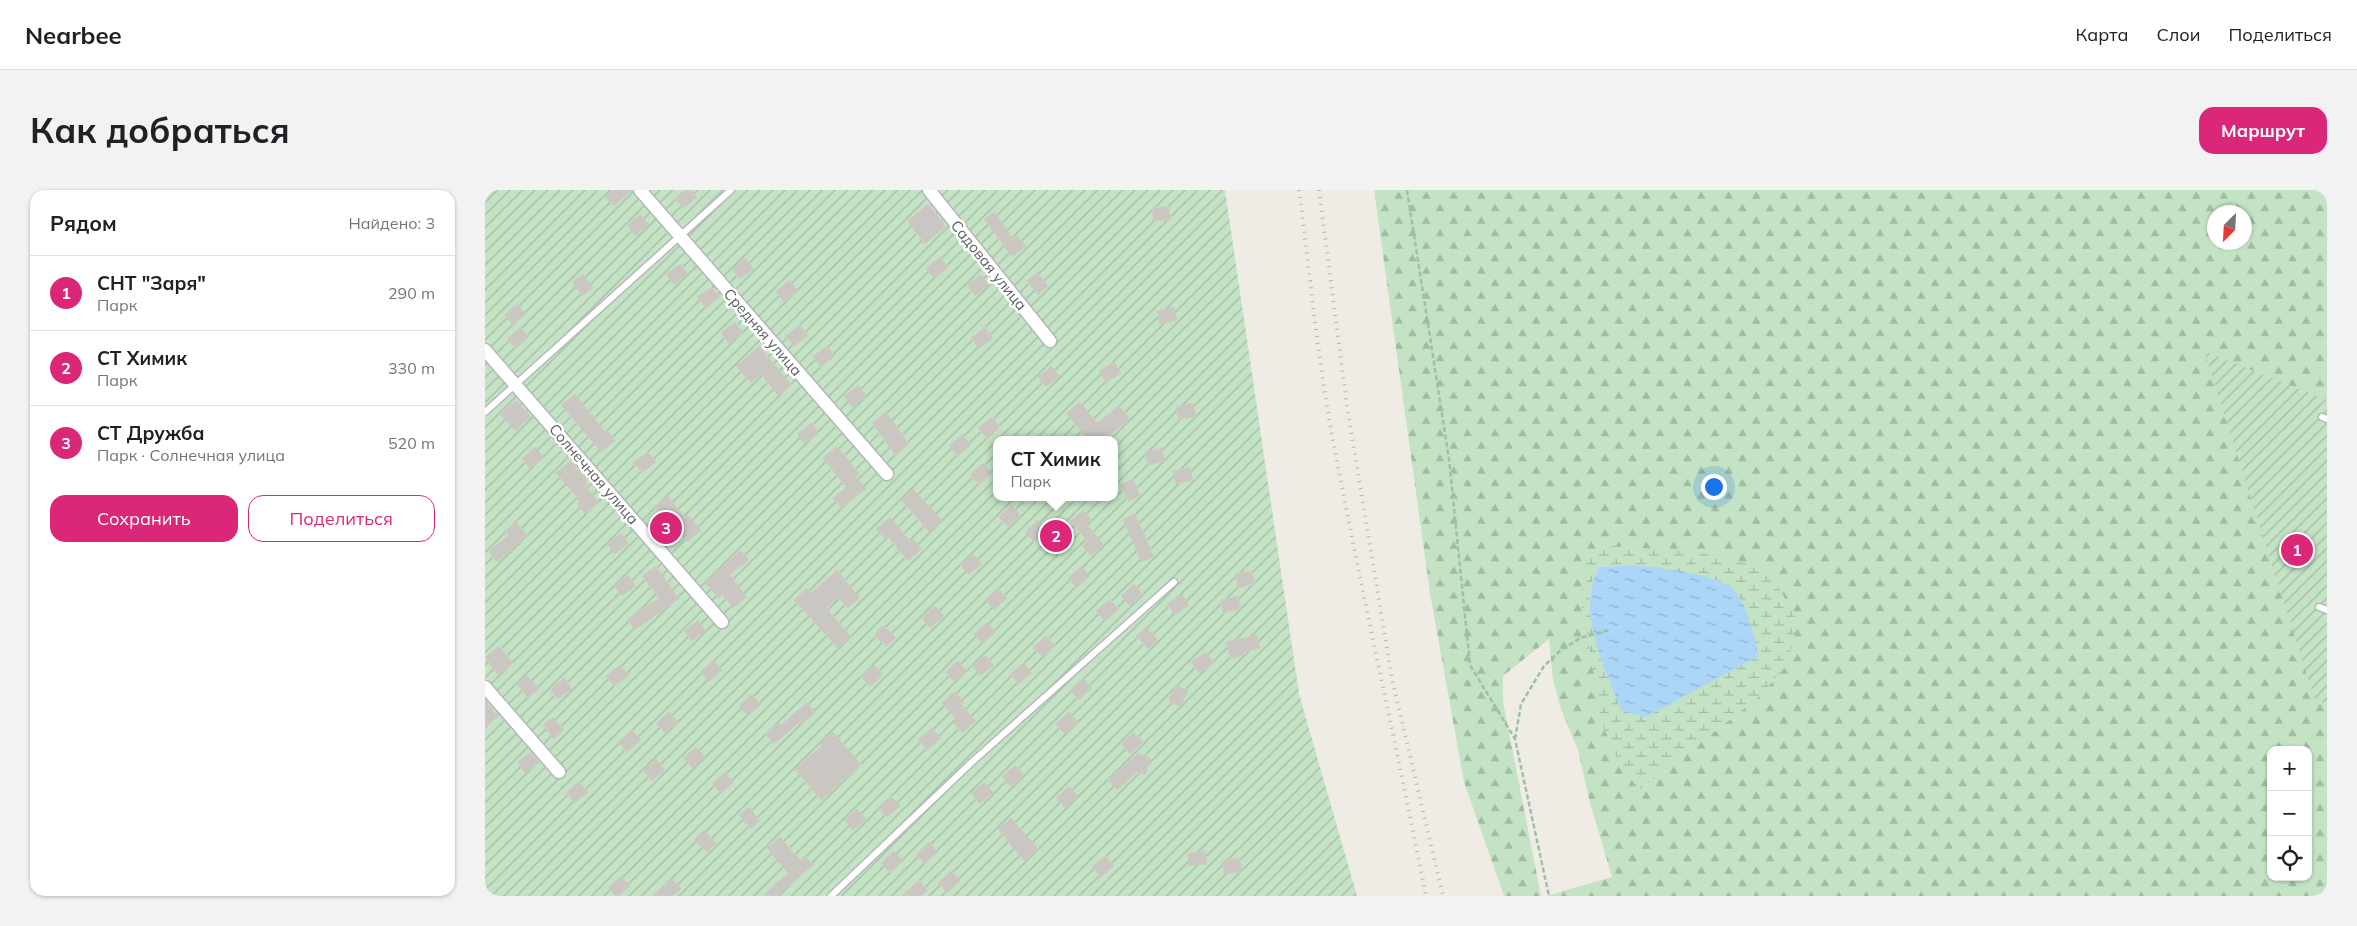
<!DOCTYPE html>
<html lang="ru">
<head>
<meta charset="utf-8">
<style>
  :root { --surface:#fff; --page:#f2f2f2; --text:#202124; --muted:#757577; --line:#e0e0e0; --accent:#db2777 }
  body { margin:0; font-family:Mulish,sans-serif; background:var(--page); color:var(--text) }
  .controls { position:absolute; right:15px; bottom:15px; display:grid; overflow:hidden; border-radius:10px; box-shadow:0 1px 4px #0004 }
  .controls button { width:45px; height:45px; display:grid; place-items:center; padding:0; border:0; border-bottom:1px solid var(--line); background:var(--surface); color:var(--text); font:25px sans-serif }
  .compass { position:absolute; left:1722px; top:15px; width:45px; height:45px; border-radius:50%; background:var(--surface); box-shadow:0 1px 4px #0004; rotate:204deg }
  .you { position:absolute; left:1228px; top:296px; width:18px; height:18px; margin:-12px; border:4px solid #fff; border-radius:50%; background:#1a73e8; box-shadow:0 0 0 8px #1a73e833 }
  .badge { display:grid; place-items:center; width:32px; height:32px; border-radius:50%; background:var(--accent); color:#fff; font-size:16px; font-weight:700 }
  .pin { position:absolute; translate:-50% -50%; border:2px solid #fff; box-shadow:0 1px 5px #0006 }
  .popup { position:absolute; left:508px; top:246px; width:125px; height:65px; box-sizing:border-box; display:grid; place-content:center; border-radius:10px; background:var(--surface); filter:drop-shadow(0 1px 4px #0005); font-size:16px; white-space:nowrap; color:var(--muted) }
  .popup b { font-size:19px; color:var(--text) }
  .popup::after { content:''; position:absolute; left:50%; top:100%; margin-left:-10px; border:10px solid transparent; border-top-color:var(--surface) }
  .list { margin:0; padding:0; list-style:none }
  h2 { display:flex; justify-content:space-between; align-items:center; height:65px; margin:0; padding:0 20px; font-size:21px }
  h2 small { font-size:16px; font-weight:400; color:var(--muted) }
  .list li { display:grid; grid-template-columns:32px 1fr auto; gap:15px; align-items:center; box-sizing:border-box; height:75px; padding:0 20px; border-top:1px solid var(--line) }
  .list b { display:block; font-size:19px; white-space:nowrap }
  .list p { margin:0; font-size:16px; white-space:nowrap; color:var(--muted) }
  .list em { font-size:16px; font-style:normal; color:var(--muted) }
  .actions { display:flex; gap:10px; padding:15px 20px }
  .actions a { flex:1; padding:11px 0; border:1px solid var(--accent); border-radius:15px; text-align:center; font-size:18px; color:var(--accent) }
  .actions .main { background:var(--accent); color:#fff }
  .icon { flex:none; width:28px; height:28px; fill:none; stroke:currentColor; stroke-width:2; stroke-linecap:round; stroke-linejoin:round }
  .map { position:relative; flex:none; width:1842px; height:706px; overflow:hidden; border-radius:15px }
  header { display:flex; align-items:center; gap:30px; box-sizing:border-box; height:70px; padding:0 25px; background:var(--surface); border-bottom:1px solid var(--line) }
  header strong { font-size:24px }
  nav { display:flex; gap:28px; margin-inline-start:auto; font-size:18px }
  .intro { display:flex; align-items:center; justify-content:space-between; box-sizing:border-box; height:120px; padding:0 30px }
  h1 { margin:0; font-size:35px }
  .button { padding:12px 22px; border-radius:15px; background:var(--accent); color:#fff; font-size:18px; font-weight:700 }
  main { display:flex; gap:30px; padding:0 30px }
  aside { flex:1; background:var(--surface); border-radius:15px; box-shadow:0 1px 4px #0004 }
  .map>svg:first-child { display:block }
</style>
</head>
<body>
<header>
<strong>Nearbee</strong>
<nav><a>Карта</a><a>Слои</a><a>Поделиться</a></nav>
</header>
<div class="intro"><h1>Как добраться</h1><a class="button">Маршрут</a></div>
<main>
<aside>
<h2>Рядом<small>Найдено: 3</small></h2>
<ul class="list">
<li><span class="badge">1</span><div><b>СНТ &quot;Заря&quot;</b><p>Парк</p></div><em>290 m</em></li>
<li><span class="badge">2</span><div><b>СТ Химик</b><p>Парк</p></div><em>330 m</em></li>
<li><span class="badge">3</span><div><b>СТ Дружба</b><p>Парк · Солнечная улица</p></div><em>520 m</em></li>
</ul>
<div class="actions"><a class="main">Сохранить</a><a>Поделиться</a></div>
</aside>
<div class="map">
<svg width="1842" height="706" viewBox="0 0 1842 706">
  <defs>
    <pattern id="forest-firs" width="22" height="20" patternUnits="userSpaceOnUse" patternTransform="scale(1.25)"><rect width="22" height="20" fill="#c4e3c4"/><path d="M5 1l3.5 6h-7zM16 11l3.5 6h-7z" fill="#a2bba3"/></pattern>
    <pattern id="wetland-marsh" width="20" height="14" patternUnits="userSpaceOnUse" patternTransform="scale(1.25)"><rect width="20" height="14" fill="#c4e3c4"/><path d="M1 5h8M5 5V1M11 12h8M15 12V8" fill="none" stroke="#a2bba3"/></pattern>
    <pattern id="garden-furrows" width="10" height="10" patternUnits="userSpaceOnUse" patternTransform="scale(1.25)"><rect width="10" height="10" fill="#c4e3c4"/><path d="M-1 1l2-2M0 10L10 0M9 11l2-2" fill="none" stroke="#a2bba3"/></pattern>
    <pattern id="water-ripples" width="26" height="14" patternUnits="userSpaceOnUse" patternTransform="scale(1.25)"><rect width="26" height="14" fill="#acd6f7"/><path d="M2 4q2-2 4 0t4 0M15 11q2-2 4 0t4 0" fill="none" stroke="#8fb1cc"/></pattern>
  </defs>
  <rect width="100%" height="100%" fill="#eeece5"/>
  <path fill="url(#forest-firs)" fill-rule="evenodd" d="M889 0H1842V706H1061L1127 687 1104 609 1093 560 1076 519 1068 490 1064 449 1018 486V512L1056 706H1019L979 592 945 403ZM1730 22H1760V52H1730ZM1122 355 1167 360 1276 505 1155 600 1106 461 1097 417ZM1786 560H1823V687H1786Z"/>
  <path fill="url(#wetland-marsh)" fill-rule="evenodd" d="M1122 355 1236 365 1284 381 1313 431 1302 475 1276 505 1155 600 1138 581 1118 536 1097 417 1099 373ZM1150 375 1221 386 1251 402 1274 466 1228 490 1116 464C1106 434 1098 406 1114 377Z"/>
  <path fill="url(#garden-furrows)" fill-rule="evenodd" d="M0 0H740L814 504 872 706H0ZM512 250H630V307H512Z
    M1719 161 1842 210V514L1830 510Z"/>
  <path fill="url(#water-ripples)" d="M1150 375C1178 379 1230 382 1250 401 1261 411 1270 451 1274 466L1161 527 1136 520C1120 476 1090 422 1114 377Z"/>
  <path fill="#cac7c2" stroke="#d2cec4" d="M127 0H147L129 16 120 7Z
    M199 0H206L212 7 199 18 190 9Z
    M443 14 461 36 440 54 422 31Z
    M684 16 686 30 668 31 667 18Z
    M510 22 528 49 532 46 541 56 527 67 499 29Z
    M155 24 164 34 151 46 142 36Z
    M455 67 463 78 449 88 441 78Z
    M261 68 269 79 255 89 247 79Z
    M195 74 203 84 189 95 181 84Z
    M552 82 563 96 553 105 542 91Z
    M98 84 108 98 97 106 87 92Z
    M496 84 504 95 490 106 482 95Z
    M305 90 313 101 299 112 291 101Z
    M226 97 235 107 221 118 212 107Z
    M32 114 41 124 28 135 19 125Z
    M689 117 692 130 675 134 672 121Z
    M250 132 258 143 244 154 236 143Z
    M315 135 323 146 309 156 301 146Z
    M35 137 44 147 31 159 22 149Z
    M500 137 508 148 494 159 486 148Z
    M274 156 307 195 293 206 276 184 266 193 251 176Z
    M342 156 350 166 336 177 328 166Z
    M629 172 636 183 621 193 614 181Z
    M566 176 575 186 561 197 553 187Z
    M373 195 381 206 367 217 359 206Z
    M90 204 120 242 122 240 130 251 116 262 76 215Z
    M31 210 46 227 30 241 15 224Z
    M595 212 612 233 634 216 645 229 618 250H604L581 223Z
    M708 213 711 226 694 230 691 217Z
    M401 222 424 254 410 265 387 233Z
    M506 227 515 237 502 249 493 238Z
    M326 233 334 243 320 254 312 244Z
    M477 244 486 255 472 266 464 256Z
    M352 256 375 284 371 287 381 299 356 318 348 308 361 297 338 268Z
    M51 257 59 268 45 279 37 268Z
    M677 258 680 271 663 275 660 262Z
    M163 262 171 272 157 283 148 272Z
    M85 271 103 292 100 295 114 313 100 324 92 313 95 311 71 283Z
    M498 273 507 283 494 295 485 285Z
    M705 277 708 290 691 294 688 281Z
    M648 289 655 306 643 311 635 295Z
    M428 299 457 330 444 342 416 310Z
    M183 306 199 327 202 324 216 340 202 352 169 316Z
    M527 315 536 326 523 337 514 327Z
    M598 320 607 330 602 334 619 355 606 366 597 356 602 351 585 331Z
    M650 324 669 367 656 372 638 329Z
    M405 327 425 351 428 349 437 359 423 371 403 347 400 349 391 339Z
    M553 330 562 341 549 352 540 342Z
    M31 332 42 345 12 372 4 361 24 345 20 341Z
    M136 343 144 354 130 364 122 354Z
    M255 360 264 370 245 385 262 407 248 418 237 404 234 408 220 393Z
    M488 364 497 374 484 385 475 375Z
    M171 376 194 409 150 440 142 429 174 408 157 386Z
    M596 376 605 386 592 398 583 388Z
    M352 380 375 408 363 418 353 407 341 418 366 447 353 458 309 410 322 398 326 403Z
    M767 381 770 394 753 398 750 384Z
    M143 385 151 396 137 406 129 396Z
    M649 394 658 404 645 416 636 406Z
    M513 398 522 408 509 420 500 410Z
    M697 404 704 415 690 425 682 414Z
    M753 406 756 419 738 423 736 410Z
    M625 409 634 419 620 431 611 421Z
    M450 416 459 426 445 438 437 428Z
    M213 430 221 441 207 451 199 441Z
    M502 432 511 442 498 454 489 444Z
    M398 435 411 448 401 457 389 445Z
    M661 437 673 450 663 459 651 446Z
    M772 445 775 458 758 462 759 465 746 469 741 452Z
    M561 446 570 456 557 467 548 457Z
    M14 456 28 473 13 485 0 467Z
    M721 462 729 473 714 483 706 472Z
    M500 465 509 475 496 486 487 476Z
    M228 470 237 480 224 492 215 482Z
    M473 471 482 481 469 492 460 482Z
    M539 473 547 483 534 494 525 484Z
    M135 475 144 486 129 496 121 486Z
    M389 475 398 485 385 497 376 486Z
    M42 486 54 499 43 508 32 494Z
    M79 488 87 499 73 509 65 499Z
    M598 488 607 498 594 510 585 500Z
    M691 495 703 501 695 517 683 510Z
    M470 501 479 512 476 514 491 531 477 543 469 533 472 530 457 513Z
    M267 504 276 515 263 526 254 516Z
    M0 510 13 527 0 537Z
    M322 512 330 523 317 534 315 532 289 554 280 544 294 532 296 535Z
    M184 522 193 532 180 543 171 533Z
    M584 522 593 532 580 544 570 534Z
    M68 527 79 540 69 549 58 535Z
    M447 538 456 548 442 560 433 549Z
    M147 540 156 550 142 562 133 552Z
    M348 542 376 575 336 610 310 579 336 556 335 553Z
    M649 542 658 552 645 564 636 554Z
    M211 557 220 567 207 578 198 568Z
    M46 562 54 572 40 583 32 572Z
    M653 563 666 569 660 585 652 582 632 600 623 590Z
    M171 569 180 580 167 591 158 581Z
    M530 575 539 585 526 597 517 587Z
    M240 582 249 592 236 604 227 594Z
    M94 591 103 602 90 613 81 603Z
    M499 592 508 602 495 614 486 604Z
    M584 596 593 606 580 618 571 608Z
    M406 606 415 616 402 627 393 617Z
    M264 617 275 631 265 639 254 625Z
    M372 619 381 629 368 640 359 630Z
    M526 628 553 659 539 671 513 639Z
    M219 640 231 653 222 662 209 650Z
    M295 647 314 669 317 671 321 667 328 675 292 706H277L303 683 282 658Z
    M444 652 453 662 440 674 431 664Z
    M409 661 418 671 405 683 396 673Z
    M720 661 722 674 704 676 703 663Z
    M620 666 629 676 616 687 607 677Z
    M755 668 757 682 739 684 738 670Z
    M466 681 475 691 462 703 453 693Z
    M136 686 145 696 134 706H130L123 698Z
    M187 689 196 699 188 706H167Z
    M434 690 443 701 437 706H417Z"/>
  <g fill="none" stroke-linecap="round" stroke-linejoin="round">
    <g stroke="#b6b7bb" stroke-width="9">
      <path id="service" d="M0 222 246 0
        M1837 227 1842 229
        M1834 417 1842 420
        M346 706 487 572 689 392"/>
    </g>
    <g stroke="#b6b7bb" stroke-width="15">
      <path id="minor" d="M155 0 402 284
        M444 0 565 151
        M0 160 237 432
        M0 497 74 582"/>
    </g>
    <path stroke="#9dc1a7" stroke-width="2.5" stroke-dasharray="5 2.5" stroke-linecap="butt" d="M922 0 964 269 985 475 1030 549 1064 706
      M1030 549 1036 514 1059 476 1075 461 1095 448 1124 440"/>
    <use href="#service" stroke="#fff" stroke-width="6"/>
    <use href="#minor" stroke="#fff" stroke-width="12"/>
    <path stroke="#b3b4b4" stroke-width="4" stroke-dasharray="1 6" stroke-linecap="butt" d="M814 0C824 76 831 153 844 228 873 388 910 547 941 706
      M834 0 862 216 907 489 958 706"/>
  </g>
  <g text-anchor="middle" dominant-baseline="central" stroke-width="5" stroke-linejoin="round" paint-order="stroke">
    <g font-size="15" fill="#5d6064" stroke="#fff">
      <text transform="translate(504 75) rotate(51)">Садовая улица</text>
      <text transform="translate(278 142) rotate(49)">Средняя улица</text>
      <text transform="translate(109 284) rotate(49)">Солнечная улица</text>
    </g>
  </g>
</svg>
<div class="controls">
<button>+</button>
<button>−</button>
<button><svg class="icon" aria-label="locate" viewBox="0 0 24 24"><circle cx="12" cy="12" r="6"/><path d="M12 2v4M12 18v4M2 12h4M18 12h4"/></svg></button>
</div>
<svg class="compass" viewBox="-18 -18 36 36"><path d="M0-13l5 13h-10z" fill="#e53935"/><path d="M0 13l5-13h-10z" fill="#757577"/></svg>
<div class="you"></div>
<div class="pin badge" style="left:1812px;top:360px">1</div>
<div class="pin badge" style="left:571px;top:346px">2</div>
<div class="popup"><b>СТ Химик</b>Парк</div>
<div class="pin badge" style="left:181px;top:338px">3</div>
</div>
</main>
</body>
</html>
